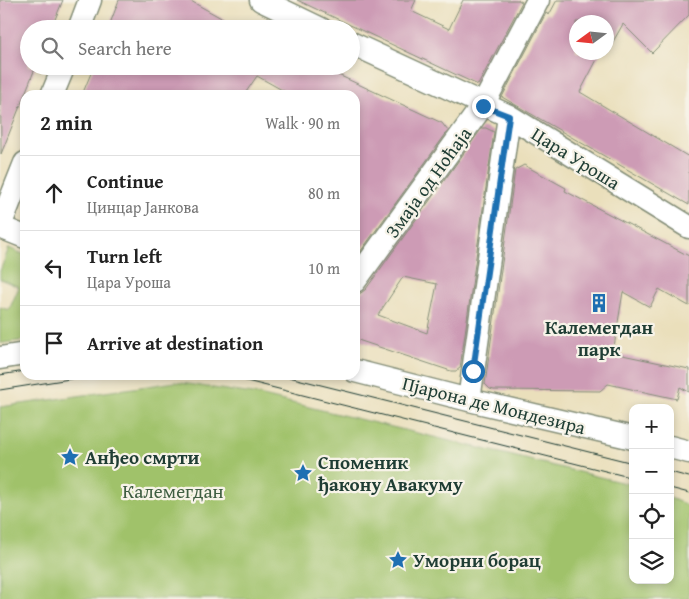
<!DOCTYPE html>
<html lang="en">
<head>
<meta charset="utf-8">
<style>
  :root { --surface:#fff; --page:#f2f2f2; --text:#222; --muted:#767676; --line:#e0e0e0 }
  body { margin:0; font-family:"Gentium Book Plus",serif; background:var(--page); color:var(--text) }
  .controls { position:absolute; right:15px; bottom:15px; display:grid; overflow:hidden; border-radius:10px; box-shadow:0 2px 8px #0003 }
  .controls button { width:45px; height:45px; display:grid; place-items:center; padding:0; border:0; border-bottom:1px solid var(--line); background:var(--surface); color:var(--text); font:25px sans-serif }
  .compass { position:absolute; left:569px; top:15px; width:45px; height:45px; border-radius:50%; background:var(--surface); box-shadow:0 2px 8px #0003; rotate:255deg }
  .stop { position:absolute; width:15px; height:15px; margin:-11px; border:4px solid #1f6fb2; border-radius:50%; background:#fff }
  .stop.end { background:#1f6fb2; border-color:#fff; box-shadow:0 1px 5px #0008 }
  .list { margin:0; padding:0; list-style:none }
  h2 { display:flex; justify-content:space-between; align-items:center; height:65px; margin:0; padding:0 20px; font-size:21px }
  h2 small { font-size:16px; font-weight:400; color:var(--muted) }
  .list li { display:grid; grid-template-columns:32px 1fr auto; gap:15px; align-items:center; box-sizing:border-box; height:75px; padding:0 20px; border-top:1px solid var(--line) }
  .list b { display:block; font-size:19px; white-space:nowrap }
  .list p { margin:0; font-size:16px; white-space:nowrap; color:var(--muted) }
  .list em { font-size:16px; font-style:normal; color:var(--muted) }
  .icon { flex:none; width:28px; height:28px; fill:none; stroke:currentColor; stroke-width:2; stroke-linecap:round; stroke-linejoin:round }
  .map { position:relative; flex:none; width:689px; height:599px; overflow:hidden }
  .search { position:absolute; background:var(--surface); box-shadow:0 2px 8px #0003; left:20px; top:20px; width:340px; height:55px; display:flex; align-items:center; gap:12px; box-sizing:border-box; padding:0 18px; border-radius:28px; color:var(--muted); font-size:19px }
  .panel { position:absolute; background:var(--surface); box-shadow:0 2px 8px #0003; left:20px; top:90px; width:340px; height:290px; border-radius:15px }
  .map>svg:first-child { display:block }
</style>
</head>
<body>
<div class="map">
<svg width="689" height="599" viewBox="0 0 689 599">
  <rect width="100%" height="100%" fill="#f7f3e8"/>
  <filter id="ink" filterUnits="userSpaceOnUse"><feTurbulence type="fractalNoise" baseFrequency=".02" numOctaves="2"/><feDisplacementMap in="SourceGraphic" scale="10" xChannelSelector="R" yChannelSelector="G"/><feConvolveMatrix kernelMatrix="1 2 1 2 8 2 1 2 1" color-interpolation-filters="sRGB"/></filter>
  <filter id="wash" filterUnits="userSpaceOnUse"><feTurbulence type="fractalNoise" baseFrequency=".0096" numOctaves="4" result="noise"/><feDisplacementMap in="SourceGraphic" scale="20" xChannelSelector="R" yChannelSelector="G"/><feGaussianBlur stdDeviation="1.12" result="paint"/><feColorMatrix in="noise" values="0 0 0 0 0 0 0 0 0 0 0 0 0 0 0 0 0 1.4 0 .05"/><feComposite in="paint" operator="in"/></filter>
  <g filter="url(#wash)">
    <rect width="100%" height="100%" fill="#eadfbb"/>
    <path fill="#a0c26b" stroke="#608050" d="M9 248 25 255V340L4 343H0V307L9 310 19 287 0 279V271Z
      M175 382 259 395 633 485V580H670V498L689 506V599H0V407Z"/>
    <g id="blocks">
      <path fill="#cd9bb5" fill-rule="evenodd" d="M0 0H63L51 29H29V66H36L1 154Z
        M119 0H189L241 29H108Z
        M297 0H416L411 11 449 29 463 0H518L522 2 478 85Z
        M557 0H689V15L652 53 623 24 610 47 606 45V22H576V52H601L580 92 689 157V205L502 97 546 13 549 15Z
        M94 66H319L442 123 448 131 355 259V95H291L257 76 244 95H82Z
        M482 128H486L494 132 460 368 456 371H451L355 339V294L361 293 366 289ZM403 277 437 284 427 333 378 315Z
        M524 165 566 188 565 191 689 256V306L659 289 650 307 623 292 613 353 689 369V392L680 387 677 399 608 384 600 391 494 390 490 389 485 384 515 170Z"/>
    </g>
  </g>
  <g filter="url(#ink)">
    <use href="#blocks" fill-opacity="0" stroke="#848e78" stroke-width="1"/>
    <g fill="none" stroke-linecap="round" stroke-linejoin="round">
      <g stroke="#848e78" stroke-width="25">
        <path id="minor" d="M261 0 321 29
          M79 29 90 0
          M351 43 509 116 689 227
          M52 95 64 66
          M0 226 25 163
          M0 227 25 237
          M355 281 483 105 538 0
          M0 358 25 354
          M355 371 469 400 633 438
          M469 400 509 116
          M670 447 689 452"/>
      </g>
      <use href="#minor" stroke="#fff" stroke-width="22"/>
      <path stroke="#1f3d34" stroke-width="1" d="M0 375 25 371
        M223 375 633 478
        M281 375 633 463
        M0 390 95 375
        M670 472 689 477
        M670 488 689 493"/>
    </g>
  </g>
  <g fill="none" stroke-linecap="round" stroke-linejoin="round" filter="url(#ink)">
    <path stroke="#1f6fb2" stroke-width="6" d="M473 371 509 116 483 106"/>
  </g>
  <defs>
    <g id="building-bare" transform="scale(1.5)"><path d="M-4-6H4V6H1V3H-1V6H-4ZM-2.5-4.3h1.7v1.8h-1.7ZM.8-4.3h1.7v1.8H.8ZM-2.5-1h1.7V.8h-1.7ZM.8-1h1.7V.8H.8Z" fill="#1f6fb2" stroke="#f7f3e8" stroke-width="2.5" paint-order="stroke"/></g>
    <g id="sight-bare" transform="scale(1.5)"><path d="M0-6L1.8-2.2L6-1.7L2.9 1.2L3.7 5.4L0 3.3L-3.7 5.4L-2.9 1.2L-6-1.7L-1.8-2.2Z" fill="#1f6fb2" stroke="#f7f3e8" stroke-width="2.5" paint-order="stroke"/></g>
  </defs>
  <g fill-rule="evenodd">
    <use href="#building-bare" x="599" y="303"/>
    <use href="#sight-bare" x="70" y="457"/>
    <use href="#sight-bare" x="303" y="473"/>
    <use href="#sight-bare" x="398" y="560"/>
  </g>
  <g text-anchor="middle" dominant-baseline="central" stroke-width="4.5" stroke-linejoin="round" paint-order="stroke">
    <g font-size="19" fill="#1f3d34" stroke="#f7f3e8">
      <text transform="translate(576 158) rotate(32)">Цара Уроша</text>
      <text transform="translate(428 182) rotate(-54)">Змаја од Ноћаја</text>
      <text transform="translate(494 405) rotate(14)">Пјарона де Мондезира</text>
    </g>
    <g font-size="19" font-weight="bold" fill="#1f3d34" stroke="#f7f3e8" text-anchor="start">
      <text x="599" y="327" text-anchor="middle">Калемегдан<tspan x="599" dy="22">парк</tspan></text>
      <text x="85" y="457">Анђео смрти</text>
      <text x="318" y="462">Споменик<tspan x="318" dy="22">ђакону Авакуму</tspan></text>
      <text x="413" y="560">Уморни борац</text>
    </g>
    <g font-size="19" fill="#3f5e42" stroke="#f7f3e8">
      <text x="173" y="491">Калемегдан</text>
    </g>
  </g>
</svg>
<div class="controls">
<button>+</button>
<button>−</button>
<button><svg class="icon" aria-label="locate" viewBox="0 0 24 24"><circle cx="12" cy="12" r="6"/><path d="M12 2v4M12 18v4M2 12h4M18 12h4"/></svg></button>
<button><svg class="icon" aria-label="layers" viewBox="0 0 24 24"><path d="M12 4l9 5-9 5-9-5zM3 14l9 5 9-5"/></svg></button>
</div>
<svg class="compass" viewBox="-18 -18 36 36"><path d="M0-13l5 13h-10z" fill="#e53935"/><path d="M0 13l5-13h-10z" fill="#767676"/></svg>
<div class="stop" style="left:473px;top:371px"></div>
<div class="stop end" style="left:483px;top:106px"></div>
<div class="search"><svg class="icon" aria-label="search" viewBox="0 0 24 24"><circle cx="10" cy="10" r="6"/><path d="M15 15l6 6"/></svg>Search here</div>
<section class="panel">
<h2>2 min<small>Walk · 90 m</small></h2>
<ul class="list">
<li><svg class="icon" aria-label="ahead" viewBox="0 0 24 24"><path d="M12 20V5M6 11l6-6 6 6"/></svg><div><b>Continue</b><p>Цинцар Јанкова</p></div><em>80 m</em></li>
<li><svg class="icon" aria-label="left" viewBox="0 0 24 24"><path d="M17 20v-9H6M10 6l-5 5 5 5"/></svg><div><b>Turn left</b><p>Цара Уроша</p></div><em>10 m</em></li>
<li><svg class="icon" aria-label="arrive" viewBox="0 0 24 24"><path d="M6 21V4h12l-3 4 3 4H6"/></svg><div><b>Arrive at destination</b></div></li>
</ul>
</section>
</div>
</body>
</html>
